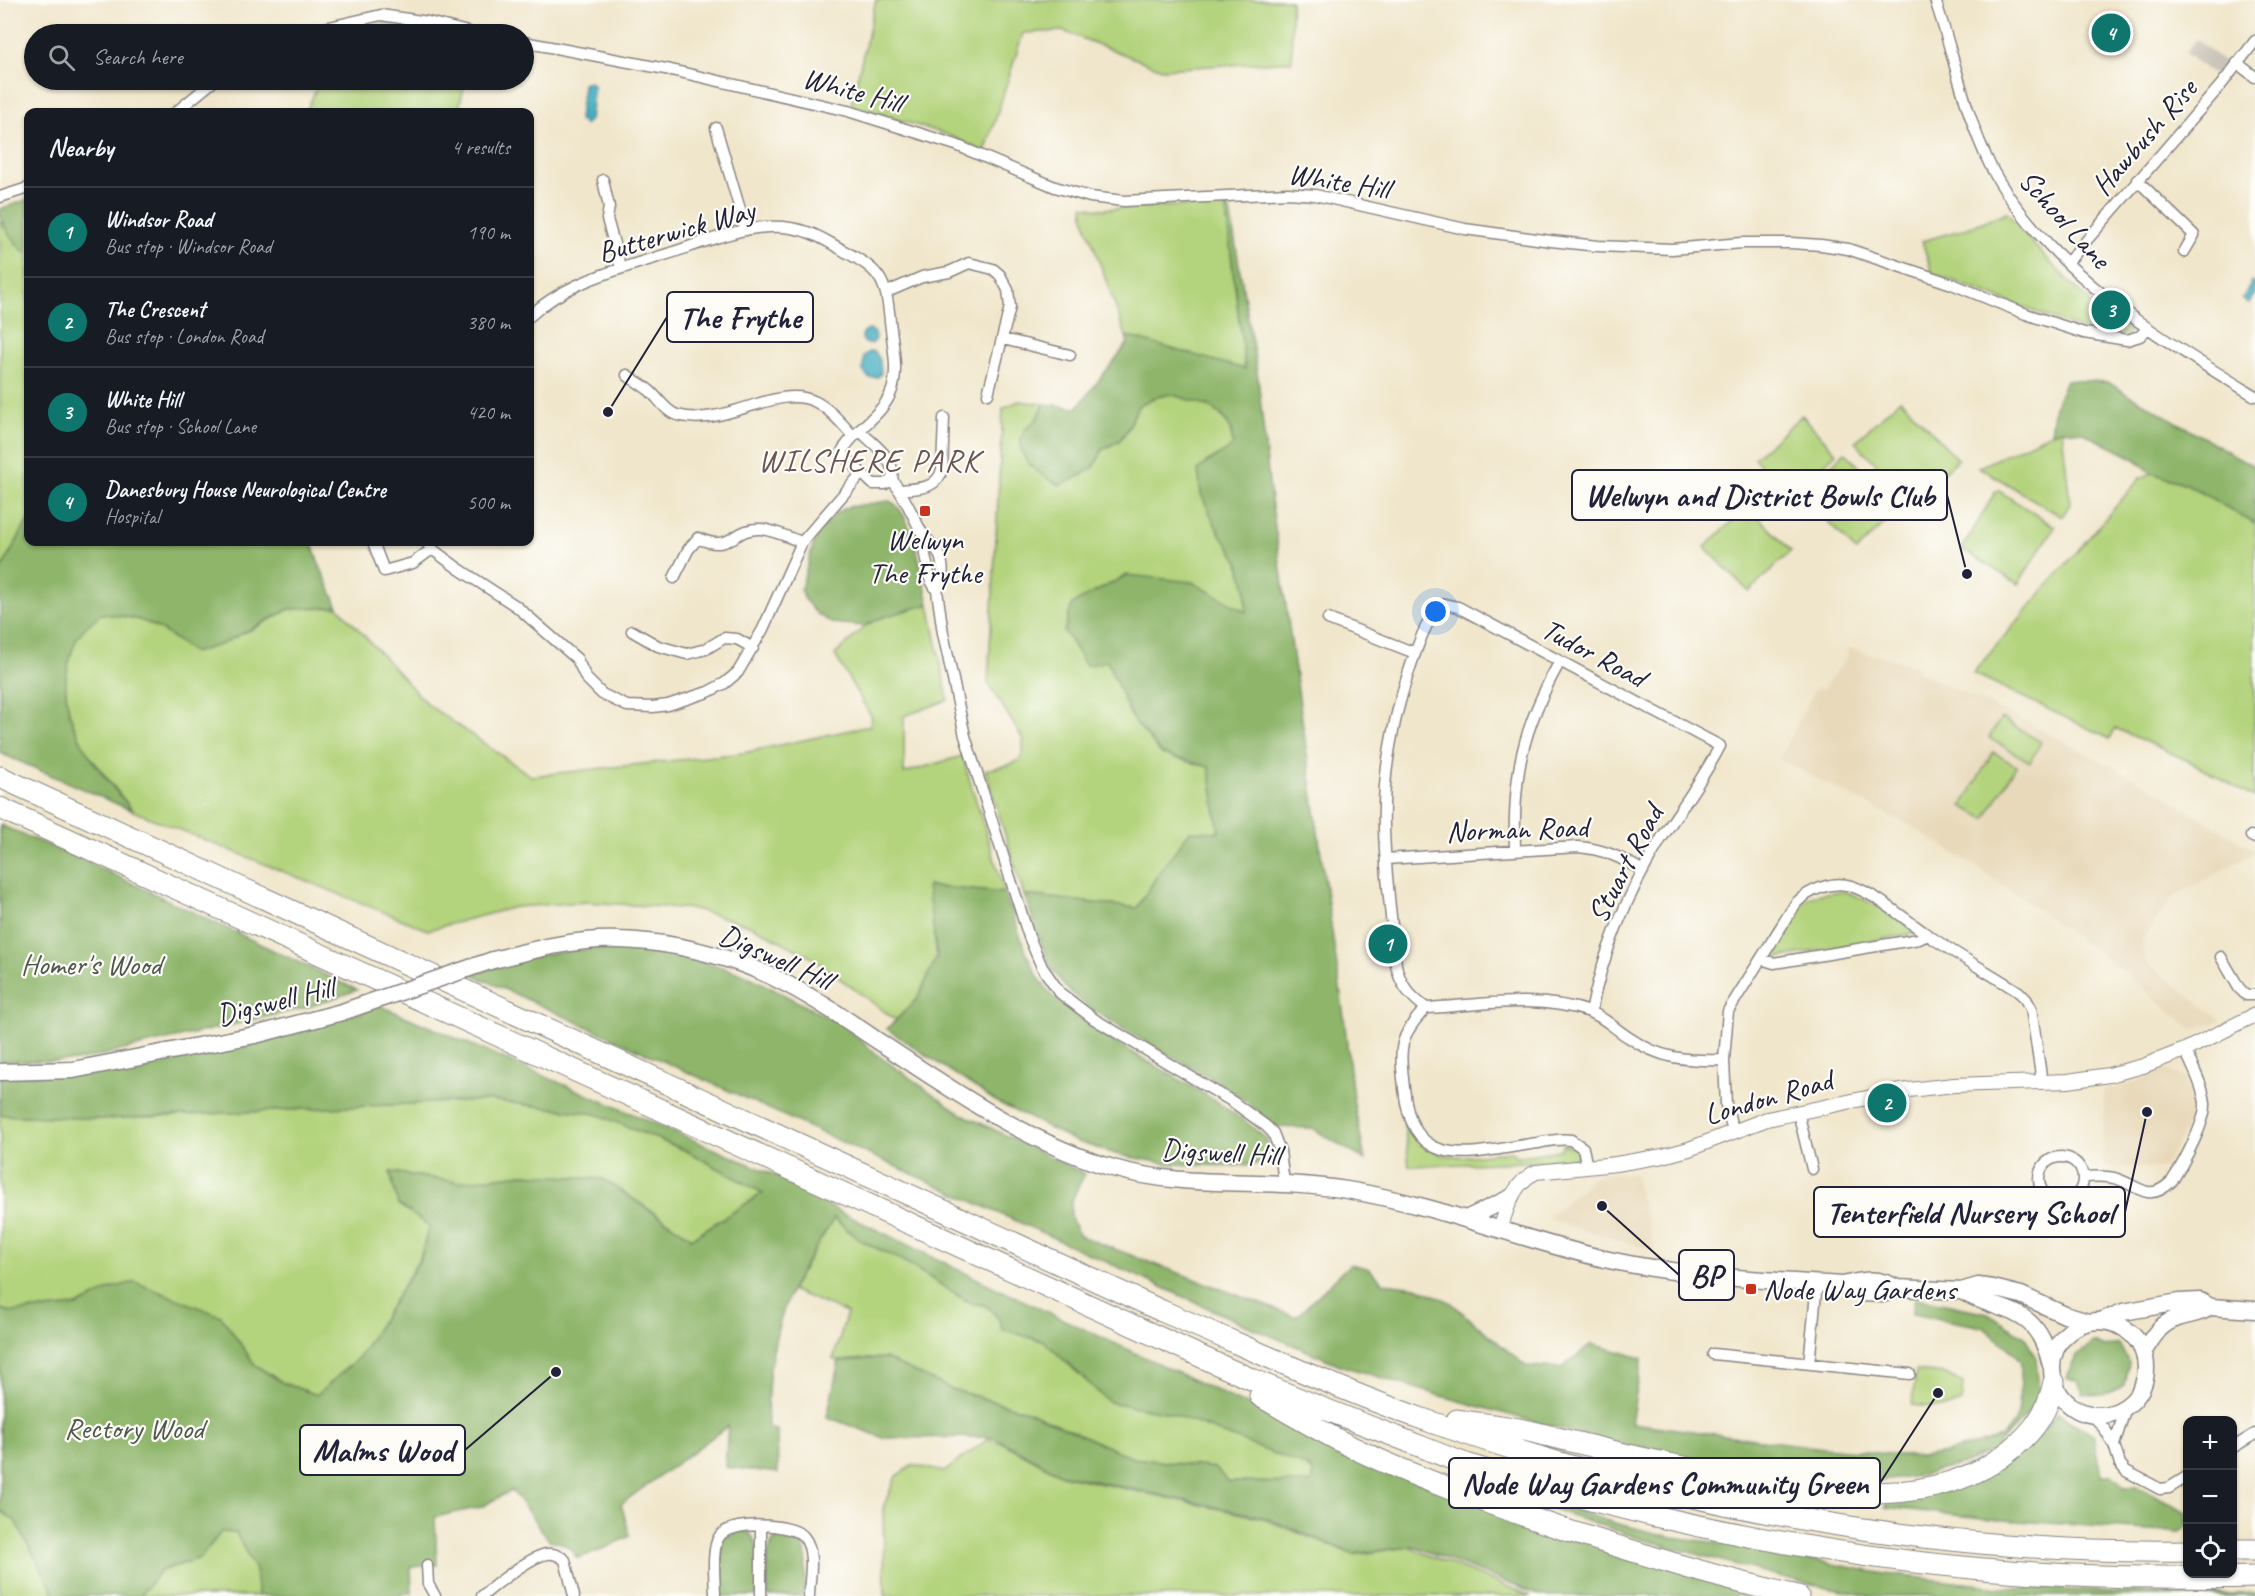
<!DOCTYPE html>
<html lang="en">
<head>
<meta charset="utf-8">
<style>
  :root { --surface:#171b24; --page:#242831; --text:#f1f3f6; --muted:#9ea1a6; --line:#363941; --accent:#0f766e }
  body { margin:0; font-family:Caveat,sans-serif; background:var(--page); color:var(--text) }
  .controls { position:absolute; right:18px; bottom:18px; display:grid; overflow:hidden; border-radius:12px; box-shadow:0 2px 4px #0004 }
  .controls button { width:54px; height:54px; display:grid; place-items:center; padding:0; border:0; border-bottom:2px solid var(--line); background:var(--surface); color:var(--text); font:30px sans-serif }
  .you { position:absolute; left:1436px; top:612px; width:21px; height:21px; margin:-15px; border:4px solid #fff; border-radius:50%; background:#1a73e8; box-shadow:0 0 0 9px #1a73e833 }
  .badge { display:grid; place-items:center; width:39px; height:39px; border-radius:50%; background:var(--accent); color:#fff; font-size:20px; font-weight:700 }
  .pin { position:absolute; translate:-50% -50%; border:3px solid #fff; box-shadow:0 2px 6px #0006 }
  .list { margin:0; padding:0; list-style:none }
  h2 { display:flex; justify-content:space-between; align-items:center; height:78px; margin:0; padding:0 24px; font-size:26px }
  h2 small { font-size:20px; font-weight:400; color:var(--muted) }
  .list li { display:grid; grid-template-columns:39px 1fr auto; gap:18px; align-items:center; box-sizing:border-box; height:90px; padding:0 24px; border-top:2px solid var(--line) }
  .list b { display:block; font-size:22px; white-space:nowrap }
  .list p { margin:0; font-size:20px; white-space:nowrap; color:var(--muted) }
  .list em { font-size:20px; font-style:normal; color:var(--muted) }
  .icon { flex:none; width:33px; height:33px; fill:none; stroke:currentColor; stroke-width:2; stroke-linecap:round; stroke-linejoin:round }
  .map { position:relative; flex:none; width:2255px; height:1596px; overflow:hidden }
  .search { position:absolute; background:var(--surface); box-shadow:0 2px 4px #0004; left:24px; top:24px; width:510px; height:66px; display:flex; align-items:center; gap:15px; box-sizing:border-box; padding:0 21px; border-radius:33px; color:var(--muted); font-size:22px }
  .panel { position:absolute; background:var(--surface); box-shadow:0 2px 4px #0004; left:24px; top:108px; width:510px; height:438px; border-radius:12px }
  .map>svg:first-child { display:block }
</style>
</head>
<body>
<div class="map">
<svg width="2255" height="1596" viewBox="0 0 2255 1596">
  <rect width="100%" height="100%" fill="#fdfcf7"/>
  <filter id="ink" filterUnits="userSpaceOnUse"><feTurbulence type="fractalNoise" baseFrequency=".0167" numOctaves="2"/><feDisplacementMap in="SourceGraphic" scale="12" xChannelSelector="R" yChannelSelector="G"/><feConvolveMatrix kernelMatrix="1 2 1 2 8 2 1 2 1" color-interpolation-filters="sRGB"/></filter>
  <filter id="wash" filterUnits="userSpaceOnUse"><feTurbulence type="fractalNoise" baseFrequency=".008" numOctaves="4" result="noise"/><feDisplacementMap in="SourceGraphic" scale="24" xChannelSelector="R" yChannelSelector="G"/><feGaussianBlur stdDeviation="1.35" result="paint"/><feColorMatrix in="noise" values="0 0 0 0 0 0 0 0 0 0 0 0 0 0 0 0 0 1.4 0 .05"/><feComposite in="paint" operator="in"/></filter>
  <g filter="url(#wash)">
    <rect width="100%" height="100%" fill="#f0e6cb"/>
    <path fill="#e8d9ba" d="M1848 648 1919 666 1918 672 2031 724 2114 768 2161 793 2255 851V853L2174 896 2142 939 2145 962 2222 1021 2193 1030 2113 963 1978 868 1912 827 1779 759 1816 687 1822 690 1846 658Z
      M2167 1070 2187 1080 2192 1103 2190 1121 2164 1168 2103 1167 2104 1089 2131 1083Z
      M1634 1173 1655 1251 1546 1219 1597 1175Z"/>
    <path fill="#c9c3b8" d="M2196 39 2227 64 2216 76 2185 53Z"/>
    <path fill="#b3d37b" stroke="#6a7a5b" stroke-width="1.5" d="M876 0H1291L1292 61 1162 69 1063 31 1023 33 985 152 948 135 851 105Z
      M384 23 414 26 440 34H339L340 32Z
      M320 80H455L454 85 464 87 458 112H306Z
      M1225 204 1245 370 1126 336 1085 222 1083 206 1099 209Z
      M2007 212C2043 258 2083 300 2131 332L2127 335 2083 330 1932 273 1922 241 1968 228Z
      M0 221 21 249 28 254V520L0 572Z
      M1170 394C1202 404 1229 405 1233 445L1227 451 1206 462 1218 531 1238 559 1246 588V613L1192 582 1107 661 1132 718 1162 754 1209 767 1219 833 1160 871 1137 908 1024 895 985 770 1009 765 1019 760 1023 753V739L988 683 1003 408 1019 401 1045 404 1035 421 1024 431 1094 467 1103 449 1119 441 1128 429 1138 406 1153 398Z
      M1900 399 1958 459 1913 502 1855 442Z
      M1802 415 1836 453 1789 497 1754 458Z
      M2062 430 2070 504 2062 517 1979 467 2051 433Z
      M1845 452 1900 509 1856 551 1802 494Z
      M2152 473 2187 484 2255 524 2254 798 2191 762 2115 728 2110 739 1973 673 2140 478Z
      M1996 491H1999L2055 527 2018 584 1962 549Z
      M1748 506 1791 551 1749 592 1705 547Z
      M929 604 948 700 904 716V773L962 756 1005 893 928 886 937 956 918 998 896 1020 809 956 752 926 694 909 587 902 515 907 428 930 133 811 85 750 69 714 64 681 72 647 80 630 101 614C146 617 159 626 194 653L253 629 289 609 338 607 427 704 531 776 743 753 869 726 872 718 835 655 865 626 880 618Z
      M2001 718 2041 742 2030 762 1989 738Z
      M1993 752 2016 766 1985 819 1962 806Z
      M1840 891C1859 894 1903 919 1916 933L1776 958 1773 955 1772 948C1782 933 1792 910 1807 900 1816 893 1829 893 1840 891Z
      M490 1100 596 1114 687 1151 763 1193 692 1238 603 1179 523 1174 458 1182 390 1172 398 1204 429 1226 420 1258 360 1356 317 1395 283 1383 255 1365 221 1316 115 1287 77 1306 12 1312 0 1309V1115L104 1119Z
      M1404 1122C1435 1169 1462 1156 1511 1151L1516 1157 1560 1150 1563 1144 1575 1148 1579 1158 1529 1162 1409 1166Z
      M833 1218 860 1240 905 1262 970 1303 984 1305 992 1311 999 1319 1002 1329 1045 1342 1109 1402 1171 1413 1303 1465 1313 1472V1481L1309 1483 1229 1482 1214 1468 1133 1458 1027 1411 951 1389 885 1358 839 1361 833 1360 847 1313 791 1290Z
      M1916 1371 1947 1374 1963 1384 1961 1402 1945 1408 1912 1405Z
      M988 1439 1003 1443 1061 1475 1261 1518 1354 1555 1408 1547 1531 1596H885L883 1508 896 1476 913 1465 944 1472Z
      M0 1510 15 1520 56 1596H0Z
      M221 1532 236 1533 255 1570 258 1596H138L160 1571 200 1558Z"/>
    <path fill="#8eb56b" stroke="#586c53" stroke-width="1.5" d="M28 199V254C14 244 0 226 0 209Z
      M1225 204 1230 211 1258 378 1270 492 1344 1017 1353 1098 1365 1160 1312 1128 1276 1127 1248 1103 1217 1082 1130 1033 1087 1006 1066 988 1050 967 1024 895 1137 908 1160 871 1190 831 1219 832 1209 767 1162 754 1132 718 1107 661 1086 666 1064 631 1072 604 1127 575 1192 582 1246 612V588L1238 560 1218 531 1201 494 1198 470C1208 459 1223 456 1233 445L1231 430 1224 417 1209 406 1170 394 1153 398 1138 406 1128 429 1119 441 1103 449 1094 467 1075 479 1060 485C1041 476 1012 459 1023 433 1025 428 1031 425 1036 420 1039 415 1042 409 1045 404L1077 408 1128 343 1126 336 1245 369Z
      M2066 380 2107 382 2255 467V524L2187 484 2152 473 2135 459 2082 432 2062 430 2051 433 2055 406Z
      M889 501C913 509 923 580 929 604L880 618 865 626 831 623 816 613 805 600 801 589 816 535 837 512 848 507Z
      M28 520V542H312L318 562 338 607 289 609 222 644 194 653C159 627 146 616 101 614 78 632 75 637 68 666 55 723 99 770 133 811L0 753V572Z
      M0 825 83 860 357 990 309 1007 76 1061H0Z
      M927 886 1005 893 1026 952 1038 977 1052 996 1107 1038 1206 1095 1245 1121 1264 1137 1270 1146 1273 1156 1264 1163 1234 1166 1170 1164 1119 1155 1075 1141 997 1102 887 1029 918 998 937 956Z
      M619 947 666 953 709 963 748 976 844 1026 876 1054 960 1113 1085 1174C1072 1197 1063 1212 1080 1236L1296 1317 1350 1264 1367 1268 1384 1283 1416 1287 1450 1302 1526 1366 1561 1368 1592 1344 1642 1358 1631 1423 1824 1448 1921 1457 1946 1453 2002 1437 2016 1420 2021 1383V1363L2014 1353 1983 1327 1912 1314 1915 1298 1988 1313 2024 1336 2036 1358 2039 1393 2032 1410 1992 1451 1963 1464 1919 1476 1865 1483 1787 1476 1693 1461 1582 1435 1438 1395 1343 1366 1250 1327 473 975C518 955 570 949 619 947Z
      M381 1006 777 1176 838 1211 992 1286 1394 1474 1761 1596H1541L1414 1546 1355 1554 1263 1517 1060 1474 994 1437 884 1438 827 1417 839 1361 885 1358 951 1389 1027 1411 1133 1458 1214 1468 1229 1482 1309 1483 1313 1481C1315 1471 1311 1469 1303 1465L1171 1413 1109 1402 1045 1342 1002 1329 999 1319 992 1311 984 1305 970 1303 905 1262 860 1240 834 1218C820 1242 802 1266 791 1291 773 1332 765 1384 768 1428L777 1430 778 1473 725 1467 728 1426 621 1504 630 1536 599 1551 577 1558C570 1546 563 1542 549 1540L512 1490 481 1507 435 1517 437 1565 411 1567 412 1593 401 1594V1596H258L255 1570 236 1533 221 1532 200 1558 160 1571 140 1596H56L15 1521 0 1510V1309L12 1312 77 1306 115 1287 135 1282 221 1316 255 1365 283 1383 317 1395 360 1356 421 1258 429 1226 398 1204 390 1172 458 1182 523 1174 603 1179 692 1238 763 1193 687 1151 596 1114 490 1100 104 1119 0 1115V1077L126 1070 266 1042Z
      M2094 1342 2104 1347 2119 1344 2129 1363 2125 1385C2111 1394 2100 1396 2083 1394L2078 1380 2067 1379C2072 1359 2078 1354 2094 1342Z
      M2057 1413 2093 1434 2101 1475H2112L2125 1487H2138L2187 1513V1525L2179 1532 1990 1519 1885 1507 1888 1498 2037 1439Z
      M1460 1473 1614 1523 1672 1537 1727 1544 1885 1574 1999 1587 2118 1592 2233 1594 2255 1593V1596H1869L1812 1585 1641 1539 1457 1476Z
      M744 1530C765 1540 758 1576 758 1596H721C720 1584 715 1544 725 1537 729 1533 739 1532 744 1530Z
      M785 1533H792L803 1542 806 1557 804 1596H768C768 1575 760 1541 785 1533Z"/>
    <path fill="#42adc1" stroke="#32687e" stroke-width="1.5" d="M589 81 594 86 590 120 585 125 579 120 583 84Z
      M2252 282 2255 284V293L2249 304 2242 299Z
      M862 337a7 7 0 1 1 14 0a7 7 0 1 1-14 0Z
      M871 351 875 352 880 360 881 373 878 377 869 378 863 371 864 356Z"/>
  </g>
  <g filter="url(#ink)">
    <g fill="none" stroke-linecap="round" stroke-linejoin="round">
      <g stroke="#898483" stroke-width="13">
        <path id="minor" d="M1935 0C1954 55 1964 112 1990 165 2002 189 2019 211 2037 232 2099 302 2176 348 2255 396
          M299 34 381 15 428 22 476 34
          M524 42 671 70 848 111 956 145 1055 187 1090 197 1124 201 1288 193 1315 195 1465 229 1551 241 1598 246 1672 249 1742 243H1791L1821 245 1848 249 1952 284 2026 314 2084 333 2127 340 2140 336 2147 329
          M2237 63 2255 77
          M176 112 215 80
          M716 128 746 230
          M603 180 609 207 607 219 621 268
          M2137 180 2194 235 2184 252
          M0 197 28 188
          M2067 263 2221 85 2255 41
          M887 292 922 277 949 272 969 263 993 269 1000 275 1008 290 1010 307 988 394
          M530 316C565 283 616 270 661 256 706 243 760 215 807 232 820 236 832 244 844 251 881 271 886 279 890 321 892 342 899 369 892 390 883 416 854 429 841 453L873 484H885L892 480
          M1003 339 1070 355
          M627 375C635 381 643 385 650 391 659 399 666 412 677 415 725 429 777 382 816 402 831 410 842 424 853 436
          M860 431C874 445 896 458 892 480 905 496 912 515 922 533 929 545 940 547 942 564 944 574 941 582 937 591
          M900 490C918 488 936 490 942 470L944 418
          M924 536 925 555 930 579 937 591 943 633 965 736 1029 937 1042 967 1060 993 1094 1019 1233 1102 1266 1126 1273 1133 1280 1151 1284 1183
          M373 542 384 571 413 563 432 549
          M426 542 432 549 459 569 516 606 577 659 586 678 602 694 627 706 653 707 668 705 708 692 725 683 738 672 763 629 802 542 861 474
          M674 578 688 550 698 538C732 554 733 527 761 529 774 530 789 538 802 542
          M1328 619 1415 653
          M632 631 658 646 687 654 706 649 724 638 737 639 753 648
          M2251 836 2255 838
          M1515 849C1513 773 1522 730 1559 663
          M1386 859 1578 847C1604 849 1622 858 1643 871
          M2221 957 2239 988 2246 995H2255
          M1761 959 1774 963 1919 939 1928 935
          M1426 1008C1397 1038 1400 1049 1404 1088 1412 1177 1476 1151 1538 1143 1549 1141 1560 1138 1571 1140L1583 1148 1587 1167
          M1591 1013C1602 952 1629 892 1661 839 1681 808 1703 779 1720 746L1458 607 1445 604C1427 615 1419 643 1412 662 1394 715 1382 772 1384 828 1385 874 1392 920 1396 965 1400 985 1410 996 1426 1008 1479 1005 1538 994 1590 1012 1604 1017 1615 1029 1628 1037 1660 1059 1686 1061 1724 1060
          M1798 1112 1812 1169
          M1733 1131 1726 1105 1724 1060 1728 1011 1796 903C1809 890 1833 880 1851 886 1876 894 1903 918 1925 933 1955 954 1988 972 2019 992L2026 999 2031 1008 2042 1082
          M2039 1179a22 22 0 1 1 44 0a22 22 0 1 1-44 0Z
          M2083 1177C2094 1177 2106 1175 2117 1179 2140 1186 2148 1204 2172 1181 2183 1164 2206 1122 2205 1103 2203 1085 2192 1066 2185 1050
          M1713 1354 1910 1374
          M1809 1364 1817 1283
          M2093 1415 2106 1431 2114 1445 2120 1464 2126 1471 2160 1489 2169 1488 2188 1476
          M2114 1445 2126 1407
          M2232 1448 2255 1434
          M761 1526V1596
          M427 1565 428 1584 435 1596
          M482 1596C495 1585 531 1556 547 1554 554 1553 560 1556 565 1560L574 1596
          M715 1596C715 1581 711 1549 719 1537 729 1520 793 1523 804 1537 816 1552 809 1579 809 1596"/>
      </g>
      <g stroke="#898483" stroke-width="16">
        <path id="tertiary" d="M1500 1230C1507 1207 1513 1183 1536 1172L1616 1164 1663 1156 1689 1149 1767 1119 1900 1091 1954 1085 2068 1081 2109 1075 2143 1066 2185 1050 2255 1015"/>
      </g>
      <g stroke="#898483" stroke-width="19">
        <path id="secondary" d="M493 960C533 950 577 938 619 940 661 941 706 951 745 965 792 983 834 1011 875 1039 951 1089 1025 1142 1113 1168 1188 1190 1270 1177 1347 1190 1437 1205 1521 1240 1609 1260 1686 1277 1765 1280 1843 1285 1865 1280 1877 1277 1897 1288
          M0 1072 73 1070 255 1035 342 1012
          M1466 1219 1510 1198
          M1843 1285 1862 1293 1883 1294 1897 1288 1961 1291 1978 1286 1993 1288 2021 1295 2065 1315 2088 1322
          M1961 1291C2007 1316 2036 1304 2051 1365
          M2103 1320 2123 1312 2179 1302 2200 1301 2211 1307 2255 1310
          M2052 1368a47 47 0 1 1 94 0a47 47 0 1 1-94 0Z
          M2144 1351C2153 1337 2160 1323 2178 1318 2190 1314 2200 1314 2211 1307"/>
      </g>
      <g stroke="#898483" stroke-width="23">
        <path id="motorway" d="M0 777 1162 1311C1252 1349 1341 1391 1434 1423 1674 1506 1932 1555 2188 1551
          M0 808 1226 1368C1280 1392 1334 1413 1389 1434 1416 1444 1442 1456 1469 1465 1692 1535 1924 1576 2159 1577 2191 1577 2223 1578 2255 1577
          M1260 1396C1293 1415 1326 1435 1360 1451 1428 1483 1499 1507 1569 1531 1645 1555 1720 1579 1798 1596
          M1457 1420C1482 1424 1509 1426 1533 1432 1603 1449 1671 1466 1741 1478 1829 1493 1937 1512 2012 1449 2035 1430 2048 1411 2054 1382
          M2232 1550H2255"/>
      </g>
      <use href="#minor" stroke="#fff" stroke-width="10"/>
      <use href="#tertiary" stroke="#fff" stroke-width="14"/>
      <use href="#secondary" stroke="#fff" stroke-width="16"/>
      <use href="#motorway" stroke="#fff" stroke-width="21"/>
      <g stroke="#898483" stroke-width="19" stroke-linecap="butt">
        <path id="secondary-bridge" d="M342 1012 493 960"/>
      </g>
      <use href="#secondary-bridge" stroke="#fff" stroke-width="16"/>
    </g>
  </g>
  <g fill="#c8321e" stroke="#fdfcf7" stroke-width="2">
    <rect x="919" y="505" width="12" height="12" rx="3"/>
    <rect x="1745" y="1283" width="12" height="12" rx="3"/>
  </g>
  <g text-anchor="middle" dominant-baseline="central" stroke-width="4.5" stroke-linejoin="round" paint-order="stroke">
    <g font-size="30" fill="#22223b" stroke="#fdfcf7">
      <text transform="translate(853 90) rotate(15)">White Hill</text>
      <text transform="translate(2144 137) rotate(-49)">Hawbush Rise</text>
      <text transform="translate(1339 181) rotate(9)">White Hill</text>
      <text transform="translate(2065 219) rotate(48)">School Lane</text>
      <text transform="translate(676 231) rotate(-16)">Butterwick Way</text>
      <text transform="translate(1594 653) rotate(28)">Tudor Road</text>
      <text transform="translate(1517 829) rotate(-2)">Norman Road</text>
      <text transform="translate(1625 864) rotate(-62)">Stuart Road</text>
      <text transform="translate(776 957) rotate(24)">Digswell Hill</text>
      <text transform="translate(275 1001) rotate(-14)">Digswell Hill</text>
      <text transform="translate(1768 1097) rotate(-16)">London Road</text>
      <text transform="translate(1221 1152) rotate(3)">Digswell Hill</text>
    </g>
    <g font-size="30" fill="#22223b" stroke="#fdfcf7">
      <text x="925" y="539">Welwyn<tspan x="925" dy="34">The Frythe</tspan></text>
      <text x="1763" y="1289" text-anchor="start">Node Way Gardens</text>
    </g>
    <g font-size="30" fill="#4e574e" stroke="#fdfcf7">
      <text x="91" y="964">Homer's Wood</text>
      <text x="134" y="1428">Rectory Wood</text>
    </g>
    <g font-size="32" letter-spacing="1.5" fill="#6a5554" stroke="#fdfcf7">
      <text x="869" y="460">WILSHERE PARK</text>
    </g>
  </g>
  <path fill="none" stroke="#22223b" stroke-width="2" d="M608 412L667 317M1967 574L1947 495M2147 1112L2125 1212M1602 1206L1679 1275M556 1372L465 1450M1938 1393L1880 1483"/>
  <g fill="#22223b" stroke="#fdfcf7" stroke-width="2">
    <circle cx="608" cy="412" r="6"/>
    <circle cx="1967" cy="574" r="6"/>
    <circle cx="2147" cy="1112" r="6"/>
    <circle cx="1602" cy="1206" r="6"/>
    <circle cx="556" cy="1372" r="6"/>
    <circle cx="1938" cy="1393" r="6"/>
  </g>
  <g fill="#fdfcf7" stroke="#22223b" stroke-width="2">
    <rect x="667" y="292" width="146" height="50" rx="6"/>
    <rect x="1572" y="470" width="375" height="50" rx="6"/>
    <rect x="1814" y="1187" width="311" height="50" rx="6"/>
    <rect x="1679" y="1250" width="55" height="50" rx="6"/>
    <rect x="300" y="1425" width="165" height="50" rx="6"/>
    <rect x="1449" y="1458" width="431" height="50" rx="6"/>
  </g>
  <g font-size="32" text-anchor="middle" font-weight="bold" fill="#22223b">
    <text x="740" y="328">The Frythe</text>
    <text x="1760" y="506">Welwyn and District Bowls Club</text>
    <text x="1970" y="1223">Tenterfield Nursery School</text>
    <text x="1706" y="1286">BP</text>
    <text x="383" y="1461">Malms Wood</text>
    <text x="1665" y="1494">Node Way Gardens Community Green</text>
  </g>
</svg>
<div class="controls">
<button>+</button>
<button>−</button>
<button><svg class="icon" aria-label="locate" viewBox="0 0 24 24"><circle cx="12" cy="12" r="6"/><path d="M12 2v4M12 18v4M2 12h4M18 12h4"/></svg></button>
</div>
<div class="you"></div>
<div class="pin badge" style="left:1388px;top:944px">1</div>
<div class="pin badge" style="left:1887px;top:1103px">2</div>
<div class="pin badge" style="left:2111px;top:310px">3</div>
<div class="pin badge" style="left:2111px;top:33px">4</div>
<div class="search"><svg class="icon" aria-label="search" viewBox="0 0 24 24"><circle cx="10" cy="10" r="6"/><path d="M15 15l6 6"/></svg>Search here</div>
<section class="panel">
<h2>Nearby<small>4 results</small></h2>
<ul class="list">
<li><span class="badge">1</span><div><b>Windsor Road</b><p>Bus stop · Windsor Road</p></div><em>190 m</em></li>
<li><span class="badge">2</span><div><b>The Crescent</b><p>Bus stop · London Road</p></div><em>380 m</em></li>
<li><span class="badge">3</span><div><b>White Hill</b><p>Bus stop · School Lane</p></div><em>420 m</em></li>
<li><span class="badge">4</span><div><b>Danesbury House Neurological Centre</b><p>Hospital</p></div><em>500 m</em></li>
</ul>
</section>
</div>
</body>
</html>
